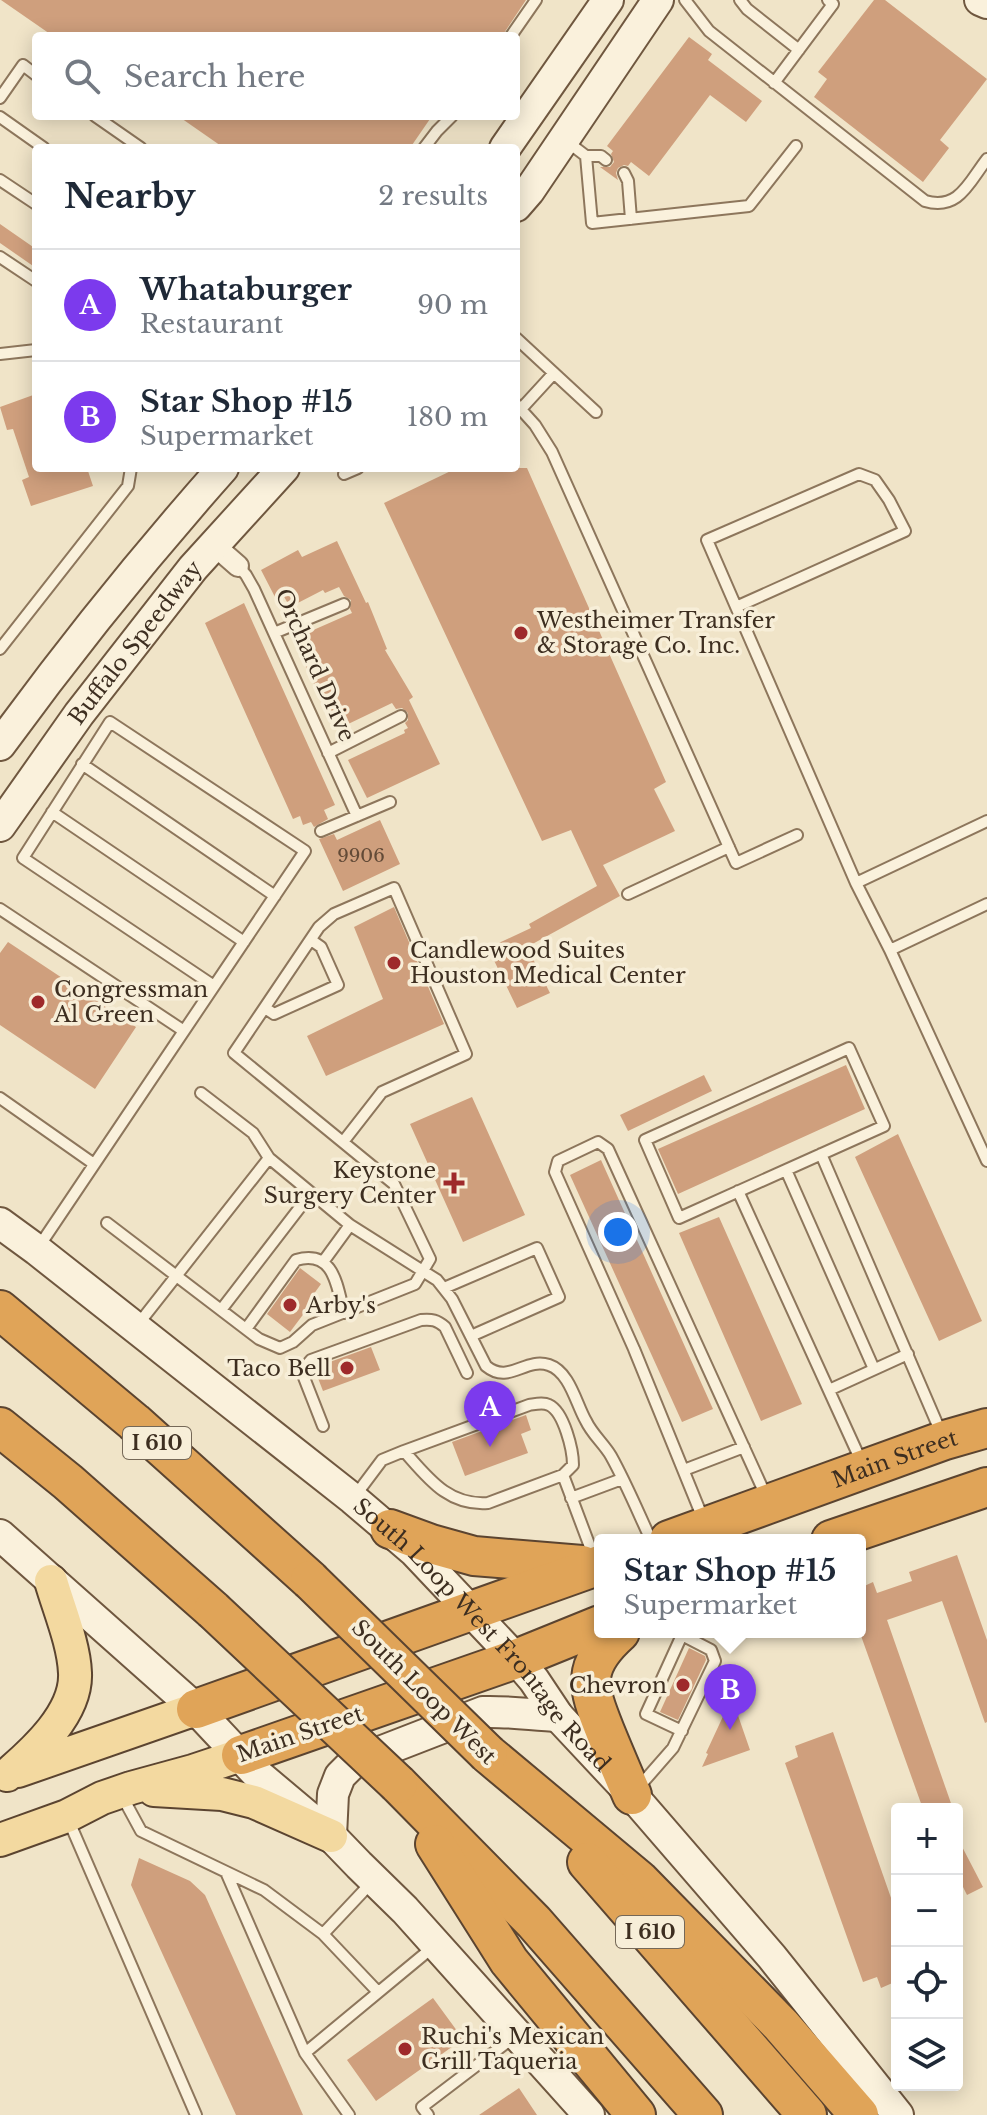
<!DOCTYPE html>
<html lang="en">
<head>
<meta charset="utf-8">
<style>
  :root { --surface:#fff; --page:#f6f6f7; --text:#1f2937; --muted:#747a83; --line:#e0e1e3; --accent:#7c3aed }
  body { margin:0; font-family:"Libre Baskerville",serif; background:var(--page); color:var(--text) }
  .controls { position:absolute; right:24px; bottom:24px; display:grid; overflow:hidden; border-radius:8px; box-shadow:0 4px 20px #0003 }
  .controls button { width:72px; height:72px; display:grid; place-items:center; padding:0; border:0; border-bottom:2px solid var(--line); background:var(--surface); color:var(--text); font:40px sans-serif }
  .you { position:absolute; left:618px; top:1232px; width:28px; height:28px; margin:-20px; border:6px solid #fff; border-radius:50%; background:#1a73e8; box-shadow:0 0 0 12px #1a73e833 }
  .badge { display:grid; place-items:center; width:52px; height:52px; border-radius:50%; background:var(--accent); color:#fff; font-size:26px; font-weight:700 }
  .pin { position:absolute; translate:-50% -66px; filter:drop-shadow(0 2px 4px #0008) }
  .pin::after { content:''; position:absolute; top:42px; width:28px; height:24px; background:inherit; clip-path:polygon(0 0,100% 0,50% 100%) }
  .popup { position:absolute; left:594px; top:1534px; width:272px; height:104px; box-sizing:border-box; display:grid; place-content:center; border-radius:8px; background:var(--surface); filter:drop-shadow(0 2px 6px #0005); font-size:26px; white-space:nowrap; color:var(--muted) }
  .popup b { font-size:30px; color:var(--text) }
  .popup::after { content:''; position:absolute; left:50%; top:100%; margin-left:-16px; border:16px solid transparent; border-top-color:var(--surface) }
  .list { margin:0; padding:0; list-style:none }
  h2 { display:flex; justify-content:space-between; align-items:center; height:104px; margin:0; padding:0 32px; font-size:34px }
  h2 small { font-size:26px; font-weight:400; color:var(--muted) }
  .list li { display:grid; grid-template-columns:52px 1fr auto; gap:24px; align-items:center; box-sizing:border-box; height:112px; padding:0 32px; border-top:2px solid var(--line) }
  .list b { display:block; font-size:30px; white-space:nowrap }
  .list p { margin:0; font-size:26px; white-space:nowrap; color:var(--muted) }
  .list em { font-size:26px; font-style:normal; color:var(--muted) }
  .icon { flex:none; width:44px; height:44px; fill:none; stroke:currentColor; stroke-width:2; stroke-linecap:round; stroke-linejoin:round }
  .map { position:relative; flex:none; width:987px; height:2115px; overflow:hidden }
  .search { position:absolute; background:var(--surface); box-shadow:0 4px 20px #0003; left:32px; top:32px; width:488px; height:88px; display:flex; align-items:center; gap:20px; box-sizing:border-box; padding:0 28px; border-radius:8px; color:var(--muted); font-size:30px }
  .panel { position:absolute; background:var(--surface); box-shadow:0 4px 20px #0003; left:32px; top:144px; width:488px; height:328px; border-radius:8px }
  .map>svg:first-child { display:block }
</style>
</head>
<body>
<div class="map">
<svg width="987" height="2115" viewBox="0 0 987 2115">
  <rect width="100%" height="100%" fill="#f0e4c8"/>
  <path fill="#cf9f7d" d="M1 0H526L502 36H53Z
    M874 0H885L987 79 940 140 949 148 923 182 814 97 827 79 818 72Z
    M689 37 712 54 708 60 762 101 746 122 710 95 649 176 631 162 628 166 624 165 618 168 616 173 618 180 600 167H610L614 162 611 154 613 151 607 146Z
    M178 116H432L410 148H224Z
    M0 224 36 249V268L0 243Z
    M36 394V468H87L93 486 31 506 22 480 29 477 13 429 7 430 0 407Z
    M457 468H527L666 782 654 789 675 831 603 865 620 896 527 947 550 993 517 1008 488 948 531 928 529 924 597 886 571 830 542 841 384 503Z
    M337 541 366 603 368 602 387 649 385 650 413 697 409 700 440 764 367 798 348 760 405 733 404 730 408 728 405 723 408 720V713L402 708 396 709 392 703 344 726 338 715 330 718 299 652 308 647 302 635 352 613 350 609 351 600 344 596 339 587 325 593 323 590 290 607 283 595 276 599 261 570 298 550 302 557Z
    M244 603 335 805 324 810 328 819 314 827 311 822 303 825 300 816 293 819 205 623Z
    M380 820 400 864 343 891 319 839 334 834 337 840Z
    M394 907 444 1024 326 1076 307 1036 383 999 354 927Z
    M8 942 136 1027 95 1089 0 1025V953Z
    M846 1065 865 1109 678 1194 658 1149Z
    M704 1075 712 1091 628 1131 620 1115Z
    M472 1097 525 1215 463 1242 410 1124Z
    M898 1134 982 1321 939 1341 855 1157Z
    M601 1160 713 1409 682 1422 570 1175Z
    M719 1217 802 1404 761 1421 679 1233Z
    M300 1268 321 1284 308 1302 311 1304 290 1332 267 1314Z
    M371 1347 380 1370 323 1391 314 1368 316 1367Z
    M526 1415 531 1430 521 1434 528 1453 465 1476 452 1442Z
    M957 1555 987 1640V1722L985 1723 942 1601 887 1620 953 1809H923L860 1633V1588L873 1582 877 1593 912 1581 909 1572Z
    M689 1648 705 1656 706 1660 678 1720 660 1712Z
    M733 1701 750 1750 702 1767 708 1754 706 1753 726 1710 728 1711Z
    M833 1732 897 1915V1981L881 1988 877 1977 863 1982 785 1763 798 1757 795 1746Z
    M957 1837 983 1887 967 1895 957 1875Z
    M139 1858 190 1881 205 1895 303 2115H236L131 1885Z
    M433 1998 463 2039 376 2101 347 2060Z
    M519 2088 537 2115H479Z"/>
  <g fill="none" stroke-linecap="round" stroke-linejoin="round">
    <g stroke="#8d765c" stroke-width="14">
      <path id="lane" d="M685 0 709 31 925 201C959 211 969 182 987 159
        M740 0 747 9 799 50
        M511 36 536 0
        M774 83 833 4 828 0
        M0 98 23 65 36 75
        M95 116 141 148
        M0 117 44 148
        M565 140 586 156H601L606 160
        M424 148 437 131 452 116
        M586 156 592 223 749 206 796 146
        M624 173 628 181 631 219
        M0 180 36 204
        M0 257 36 281
        M516 338 596 412
        M0 354 36 350
        M516 404 535 425 552 452 736 863 797 835
        M521 409 554 373
        M344 474 358 468
        M238 566 246 575 254 589 357 816
        M736 607 905 531 889 500 875 480 859 474 707 540 856 883
        M274 633 344 604
        M0 649 128 486 131 468
        M328 753 401 716
        M82 764 275 896
        M52 812 244 942
        M321 831 390 802
        M628 894 729 847
        M987 904 890 950 987 1161
        M0 909 184 1031
        M890 950 856 883 987 821
        M265 1008 274 1014 338 985 321 947 311 940
        M849 1048 884 1126 679 1218 645 1140Z
        M201 1093 253 1133 269 1158 350 1225 437 1280 452 1299 486 1366C509 1385 525 1357 549 1365 570 1372 576 1404 586 1421 592 1434 604 1444 611 1456 626 1483 638 1512 651 1540
        M0 1098 94 1164
        M821 1154 942 1435
        M786 1170 874 1369
        M738 1191 862 1463
        M107 1223 259 1339 280 1348 293 1342 312 1325 415 1284 430 1259 394 1184 234 1053 319 927 334 914 394 888 466 1054 382 1092 343 1142
        M38 1248C127 1116 216 983 305 851L110 722 23 858 214 986
        M323 1262 350 1225
        M444 1288 537 1248 559 1297 471 1336
        M221 1310 311 1193
        M136 1327 269 1158
        M246 1329 296 1260C334 1249 337 1286 344 1313
        M829 1390 908 1354
        M323 1426 303 1375 305 1367 311 1360 421 1320C432 1319 437 1320 445 1327L467 1373
        M404 1451 529 1405C536 1404 543 1402 549 1405 564 1412 573 1450 573 1465L563 1475
        M684 1470 744 1447
        M355 1496 382 1460 404 1451C428 1478 448 1506 488 1503L563 1475 595 1560
        M571 1498 622 1479
        M704 1521 634 1349 555 1172 558 1161 598 1142 608 1149 766 1496
        M638 1788 673 1748 715 1661 711 1650 682 1635 646 1714 682 1731
        M122 1796 141 1831 264 1890 323 1934 378 1992
        M68 1819 196 2115
        M226 1872 305 2053 349 2115
        M323 1934 371 1883
        M305 2053 433 1947
        M428 2115 422 2107 514 2037"/>
    </g>
    <g stroke="#8d765c" stroke-width="24">
      <path id="street" d="M214 545 238 566"/>
    </g>
    <g stroke="#6f573f" stroke-width="34">
      <g id="secondary">
        <path d="M980 0 987 3"/>
        <path d="M505 148 608 0"/>
        <path d="M516 206 529 191 658 0"/>
        <path d="M0 745C70 649 144 557 223 468"/>
        <path id="s1" d="M0 826 79 714 193 568 284 468"/>
        <path id="s2" d="M0 1223 37 1250 353 1499 414 1551 516 1659 534 1680 558 1716 632 1795 772 1957 898 2115"/>
        <path d="M0 1535 196 1709 256 1773 331 1836 359 1865 405 1910 589 2115"/>
        <path d="M331 1836 333 1794 340 1776 354 1762 483 1712C508 1711 533 1715 558 1716"/>
      </g>
    </g>
    <g stroke="#5b4430" stroke-width="36">
      <path id="primary" d="M18 1771 196 1709
        M7 1775C35 1751 77 1713 75 1673 74 1644 59 1609 51 1581
        M154 1790 222 1794 254 1802 331 1836
        M0 1840 67 1816 102 1798 131 1788 193 1771 241 1755"/>
    </g>
    <g stroke="#5b4430" stroke-width="42">
      <g id="highway">
        <path d="M0 1310 134 1422 310 1580"/>
        <path d="M0 1427 68 1482 213 1610"/>
        <path d="M390 1529 431 1544 474 1556 582 1565"/>
        <path id="s3" d="M669 1540 945 1440 987 1428"/>
        <path d="M831 1540 987 1487"/>
        <path d="M620 1632C581 1667 587 1686 605 1731 614 1753 623 1774 632 1795"/>
        <path d="M196 1709 600 1565"/>
        <path d="M488 1754 639 1880 781 2025 859 2115"/>
        <path d="M241 1755 516 1659 600 1625"/>
        <path d="M398 1784 534 1922 703 2115"/>
        <path d="M435 1844 509 1961 636 2115"/>
        <path d="M587 1862 807 2115"/>
      </g>
    </g>
    <use href="#lane" stroke="#faf1dc" stroke-width="10"/>
    <use href="#street" stroke="#faf1dc" stroke-width="20"/>
    <use href="#secondary" stroke="#faf1dc" stroke-width="30"/>
    <use href="#primary" stroke="#f3d9a0" stroke-width="32"/>
    <use href="#highway" stroke="#e0a458" stroke-width="38"/>
    <g stroke="#5b4430" stroke-width="42" stroke-linecap="butt">
      <path id="highway-bridge" d="M310 1580 488 1754
        M213 1610 398 1784"/>
    </g>
    <use href="#highway-bridge" stroke="#e0a458" stroke-width="38"/>
  </g>
  <g fill="#9e2a2b" stroke="#f7eed8" stroke-width="3">
    <circle cx="521" cy="633" r="8"/>
    <circle cx="394" cy="963" r="8"/>
    <circle cx="38" cy="1002" r="8"/>
    <path d="M450 1171h8v8h8v8h-8v8h-8v-8h-8v-8h8z"/>
    <circle cx="290" cy="1305" r="8"/>
    <circle cx="347" cy="1368" r="8"/>
    <circle cx="683" cy="1685" r="8"/>
    <circle cx="405" cy="2049" r="8"/>
  </g>
  <g text-anchor="middle" dominant-baseline="central" stroke-width="7" stroke-linejoin="round" paint-order="stroke">
    <g font-size="18" fill="#624a37">
      <text x="361" y="856">9906</text>
    </g>
    <g fill="#f7eed8" stroke="#756857" stroke-width="2">
      <rect x="123" y="1427" width="68" height="32" rx="6"/>
      <rect x="616" y="1916" width="68" height="32" rx="6"/>
    </g>
    <g font-size="20" font-weight="bold" fill="#3d2e20">
      <text x="157" y="1443">I 610</text>
      <text x="650" y="1932">I 610</text>
    </g>
    <g font-size="22" fill="#3d2e20" stroke="#f7eed8" text-anchor="start">
      <text x="537" y="620">Westheimer Transfer<tspan x="537" dy="25">&amp; Storage Co. Inc.</tspan></text>
      <text x="410" y="950">Candlewood Suites<tspan x="410" dy="25">Houston Medical Center</tspan></text>
      <text x="54" y="989">Congressman<tspan x="54" dy="25">Al Green</tspan></text>
      <text x="436" y="1170" text-anchor="end">Keystone<tspan x="436" dy="25">Surgery Center</tspan></text>
      <text x="306" y="1305">Arby's</text>
      <text x="331" y="1368" text-anchor="end">Taco Bell</text>
      <text x="667" y="1685" text-anchor="end">Chevron</text>
      <text x="421" y="2036">Ruchi's Mexican<tspan x="421" dy="25">Grill Taqueria</tspan></text>
    </g>
    <g font-size="22" fill="#3d2e20" stroke="#f7eed8">
      <text stroke="none"><textPath href="#s1" startOffset="228">Buffalo Speedway</textPath></text>
      <text transform="translate(315 665) rotate(66)">Orchard Drive</text>
      <text stroke="none"><textPath href="#s3" startOffset="240">Main Street</textPath></text>
      <text stroke="none"><textPath href="#s2" startOffset="636">South Loop West Frontage Road</textPath></text>
      <text transform="translate(424 1692) rotate(45)">South Loop West</text>
      <text transform="translate(300 1734) rotate(-19)">Main Street</text>
    </g>
  </g>
</svg>
<div class="controls">
<button>+</button>
<button>−</button>
<button><svg class="icon" aria-label="locate" viewBox="0 0 24 24"><circle cx="12" cy="12" r="6"/><path d="M12 2v4M12 18v4M2 12h4M18 12h4"/></svg></button>
<button><svg class="icon" aria-label="layers" viewBox="0 0 24 24"><path d="M12 4l9 5-9 5-9-5zM3 14l9 5 9-5"/></svg></button>
</div>
<div class="you"></div>
<div class="pin badge" style="left:490px;top:1447px">A</div>
<div class="pin badge" style="left:730px;top:1730px">B</div>
<div class="popup"><b>Star Shop #15</b>Supermarket</div>
<div class="search"><svg class="icon" aria-label="search" viewBox="0 0 24 24"><circle cx="10" cy="10" r="6"/><path d="M15 15l6 6"/></svg>Search here</div>
<section class="panel">
<h2>Nearby<small>2 results</small></h2>
<ul class="list">
<li><span class="badge">A</span><div><b>Whataburger</b><p>Restaurant</p></div><em>90 m</em></li>
<li><span class="badge">B</span><div><b>Star Shop #15</b><p>Supermarket</p></div><em>180 m</em></li>
</ul>
</section>
</div>
</body>
</html>
